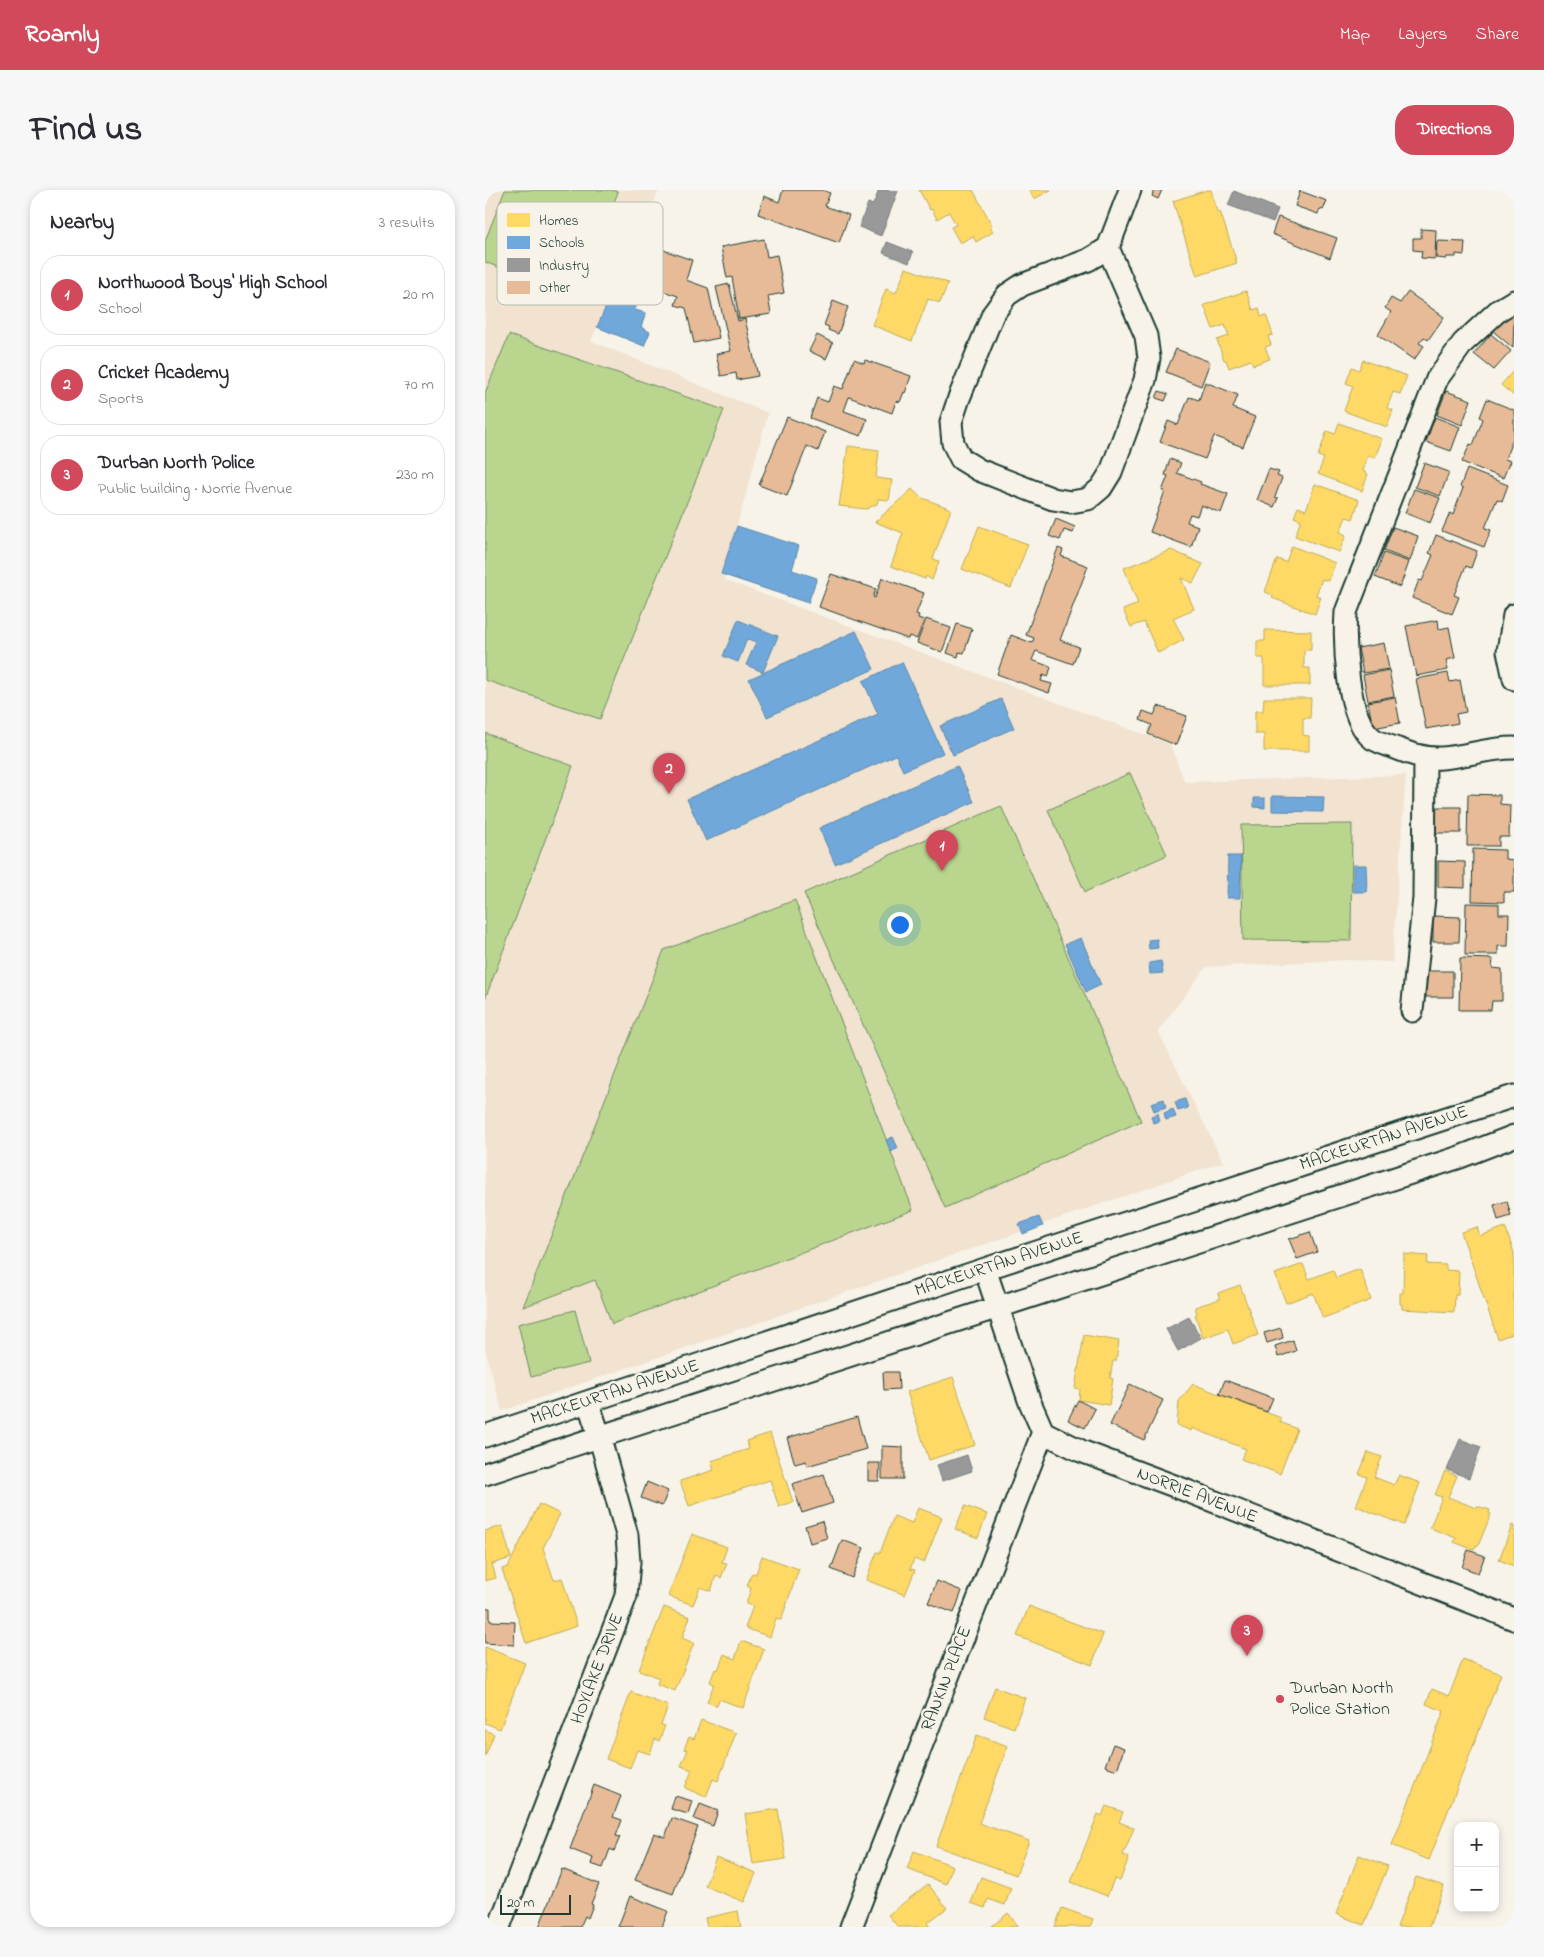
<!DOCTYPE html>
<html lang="en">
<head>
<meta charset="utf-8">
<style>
  :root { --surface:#fff; --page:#f7f7f7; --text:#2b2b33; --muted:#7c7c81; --line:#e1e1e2; --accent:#d1495b }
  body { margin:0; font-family:"Indie Flower",sans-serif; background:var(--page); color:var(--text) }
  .controls { position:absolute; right:15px; bottom:15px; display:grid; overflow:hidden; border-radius:10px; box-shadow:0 2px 8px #0003 }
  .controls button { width:45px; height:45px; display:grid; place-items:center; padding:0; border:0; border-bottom:1px solid var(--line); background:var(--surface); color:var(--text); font:25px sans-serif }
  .scale { position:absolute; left:15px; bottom:12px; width:71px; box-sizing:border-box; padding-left:5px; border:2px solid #1f3d34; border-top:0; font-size:14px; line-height:18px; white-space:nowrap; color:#1f3d34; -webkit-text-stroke:4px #f7f3e8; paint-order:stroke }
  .you { position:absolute; left:414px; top:734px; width:18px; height:18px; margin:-12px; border:4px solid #fff; border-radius:50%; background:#1a73e8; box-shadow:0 0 0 8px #1a73e833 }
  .badge { display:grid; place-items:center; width:32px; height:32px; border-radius:50%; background:var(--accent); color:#fff; font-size:16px; font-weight:700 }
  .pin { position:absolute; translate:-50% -41px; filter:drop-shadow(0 1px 2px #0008) }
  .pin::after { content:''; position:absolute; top:26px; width:18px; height:15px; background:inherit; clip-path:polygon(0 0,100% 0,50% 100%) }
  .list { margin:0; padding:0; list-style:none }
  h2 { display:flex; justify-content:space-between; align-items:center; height:65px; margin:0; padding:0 20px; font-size:21px }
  h2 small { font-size:16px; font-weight:400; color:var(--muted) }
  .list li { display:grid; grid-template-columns:32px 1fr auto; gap:15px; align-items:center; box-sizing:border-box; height:80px; margin:0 10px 10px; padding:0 10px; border:1px solid var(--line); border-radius:20px }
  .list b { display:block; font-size:19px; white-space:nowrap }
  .list p { margin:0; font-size:16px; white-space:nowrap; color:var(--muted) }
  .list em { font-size:16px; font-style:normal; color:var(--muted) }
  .map { position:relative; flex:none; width:1029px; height:1737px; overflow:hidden; border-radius:20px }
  header { display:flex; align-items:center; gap:30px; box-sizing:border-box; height:70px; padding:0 25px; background:var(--accent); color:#fff }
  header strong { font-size:24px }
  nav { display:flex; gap:28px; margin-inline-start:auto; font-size:18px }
  .intro { display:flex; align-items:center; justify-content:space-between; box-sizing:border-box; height:120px; padding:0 30px }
  h1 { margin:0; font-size:35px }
  .button { padding:12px 22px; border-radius:20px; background:var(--accent); color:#fff; font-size:18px; font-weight:700 }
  main { display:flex; gap:30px; padding:0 30px }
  aside { flex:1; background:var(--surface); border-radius:20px; box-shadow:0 2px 8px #0003 }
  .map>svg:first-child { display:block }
</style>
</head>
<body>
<header>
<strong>Roamly</strong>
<nav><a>Map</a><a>Layers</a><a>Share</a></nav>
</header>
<div class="intro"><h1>Find us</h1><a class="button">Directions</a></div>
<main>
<aside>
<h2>Nearby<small>3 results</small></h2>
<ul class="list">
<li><span class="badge">1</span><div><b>Northwood Boys' High School</b><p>School</p></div><em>20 m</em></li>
<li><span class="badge">2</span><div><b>Cricket Academy</b><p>Sports</p></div><em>70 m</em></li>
<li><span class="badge">3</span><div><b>Durban North Police</b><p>Public building · Norrie Avenue</p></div><em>230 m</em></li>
</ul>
</aside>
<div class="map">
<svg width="1029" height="1737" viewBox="0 0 1029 1737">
  <rect width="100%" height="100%" fill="#f7f3e8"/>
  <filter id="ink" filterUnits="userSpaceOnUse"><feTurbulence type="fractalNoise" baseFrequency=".02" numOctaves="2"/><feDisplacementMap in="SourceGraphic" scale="10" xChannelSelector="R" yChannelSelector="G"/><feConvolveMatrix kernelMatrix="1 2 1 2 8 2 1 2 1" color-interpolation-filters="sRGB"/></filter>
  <g filter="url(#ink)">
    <path fill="#f2e2d0" d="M0 0H174L106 151 283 223 252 336 236 384 242 391 685 554 700 592 921 585 907 772 861 770 721 777 673 841 738 972 17 1221 0 1159Z"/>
    <path fill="#bad68e" stroke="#6c8a61" d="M20 0H127L133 2 92 109 0 72V51Z
      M24 145 239 220 115 529 0 490V203Z
      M0 543 88 576 0 809Z
      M645 583 682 665 600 702 563 620Z
      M516 616 656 931 460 1018 319 703Z
      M867 634 866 751 758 750 756 635Z
      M310 710 428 1020 127 1134 110 1090 38 1117 179 760Z
      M90 1120 104 1173 46 1187 33 1134Z"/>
    <path fill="#ffd966" stroke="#bcaa57" d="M434 0H488L507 35 505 36 508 42 491 52 488 46 475 53 466 37 471 35 464 22 452 29 447 19 445 20Z
      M544 0H566L549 9Z
      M722 0H726L732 22 735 21 752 73 712 86 688 11Z
      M421 78 463 93 455 113 443 109 427 151 387 135 401 99 411 103Z
      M761 101 768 120 774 118 776 127 781 125 788 145 783 146 786 155 780 157 785 169 768 175 766 170 744 178 741 170H739L732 150 744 146 740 135 728 139 719 115Z
      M878 170 922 186 915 204 908 202 902 218 908 220 902 237 859 221 868 196 861 193 867 177 874 180Z
      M1029 180V206L1016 195Z
      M854 233 897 249 890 268 883 265 878 281 883 284 877 301 833 284 839 268 833 266 842 241 850 244Z
      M363 256 394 260 391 288 407 290 404 310 393 309 392 314 381 319 354 316Z
      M830 294 874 310 868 329 861 327 855 342 861 345 854 362 810 346 816 330 809 327 813 317 821 320Z
      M427 299 435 307 466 319 448 369 454 371 447 390 441 386 440 389 406 376 418 343 390 332Z
      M494 336 543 354 526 398 477 379Z
      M807 356 850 373 844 391 837 389 831 405 836 407 830 424 787 408 788 405 780 402 792 369 801 372Z
      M686 360 718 374 708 393 696 388 709 419 688 428 699 450 673 463 659 432 646 437 638 420 653 414 639 378Z
      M780 440 826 441V460H819V478H825V495H779V468H772V451H780Z
      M779 508H826L825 528H818V545L824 546V561H779V544H770V521H778Z
      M992 1037 995 1046 1020 1037 1029 1063V1143L1013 1149 976 1042Z
      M919 1064 943 1066 942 1074 961 1075V1080L974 1081 973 1105H970L969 1122 917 1119V1114H915V1103H918Z
      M818 1074 824 1089 848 1080 851 1088 875 1079 886 1110 838 1128 828 1103 801 1113 790 1084Z
      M755 1095 773 1145 748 1154 743 1139 718 1148 710 1125 712 1124 710 1117 735 1109 733 1103Z
      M599 1145 634 1151 631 1171H628L625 1188 628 1189 624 1215 594 1210 595 1199 590 1198Z
      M468 1187 490 1255 444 1270 422 1202Z
      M708 1194 796 1228 795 1232 812 1239 795 1284 756 1269 761 1259 707 1238 706 1241 692 1235 694 1211Z
      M285 1243 308 1312 294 1317 285 1290 204 1316 195 1291 229 1280 226 1271 264 1259 261 1251Z
      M883 1262 897 1267 889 1287 909 1295 914 1285 935 1293 919 1335 871 1316 882 1287 874 1284Z
      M960 1281 972 1286 963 1307 991 1318 992 1316 1005 1320 1004 1323 1006 1324 993 1356 991 1355 989 1360 969 1352 971 1348 945 1338 957 1307 950 1305Z
      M54 1314 75 1324 58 1358 69 1390 77 1388 92 1436 41 1453 17 1379 23 1377Z
      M480 1316 502 1324 493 1348 470 1339Z
      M433 1318 457 1327 439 1373 429 1369 425 1379 430 1380 420 1405 381 1390 392 1362 395 1363 409 1326 427 1333Z
      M1027 1335 1029 1336V1376L1014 1370Z
      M17 1336 26 1368 7 1374 11 1388 0 1391V1341Z
      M207 1344 242 1357 237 1372 242 1373 236 1388 231 1386 226 1401 215 1397 208 1415 183 1406Z
      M277 1366 314 1379 296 1430 291 1428 285 1447 260 1438 268 1416 261 1414 266 1398 262 1396 267 1383 271 1384Z
      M544 1416 618 1444 607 1475 532 1446Z
      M179 1417 205 1427 197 1448 209 1453 190 1501 172 1494 174 1488 154 1480Z
      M256 1451 279 1459 258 1518 234 1509 232 1516 222 1512 229 1494 225 1492 230 1479 233 1480 239 1464 250 1469Z
      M0 1457 40 1473 15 1539 0 1533Z
      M978 1469 1016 1484 944 1670 907 1655 959 1521 941 1514 947 1499 964 1506Z
      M510 1497 540 1508 529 1538 499 1527Z
      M146 1502 183 1516 176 1535 180 1536 174 1551 170 1549 165 1564 152 1560 145 1578 121 1569Z
      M216 1530 251 1543 233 1591 228 1589 221 1607 200 1598 207 1580 196 1576 203 1560 199 1559 204 1547 209 1549Z
      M0 1540 9 1544 0 1567Z
      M492 1545 523 1556 494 1633 544 1651 531 1685 451 1656Z
      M621 1616 638 1622 634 1632 649 1638 638 1665 644 1667 635 1691 629 1689 622 1706 586 1692 613 1624 617 1626Z
      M293 1619 301 1669 268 1674 260 1624Z
      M429 1661 468 1676 461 1694 422 1679Z
      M874 1665 903 1676 879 1735 851 1724Z
      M231 1667 271 1683 259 1712 220 1696Z
      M496 1687 526 1698 520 1715 503 1709 500 1718 486 1713Z
      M931 1687 959 1696 944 1737H912Z
      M443 1694 462 1718 442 1733 445 1737H413L403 1725Z
      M577 1718 608 1729 605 1737H570Z
      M253 1721 256 1737H222L220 1728Z
      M523 1723 534 1737H506Z"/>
    <path fill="#6fa8dc" stroke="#5788aa" d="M142 91 157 98 150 120 161 123 156 137 165 142 159 156 112 137 126 105 137 107Z
      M252 336 314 356 307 380 332 388 323 413 236 384Z
      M253 430 293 446 278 482 261 475 271 452 262 449 253 472 238 466Z
      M371 441 389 479 282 527 264 489Z
      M417 472 458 563 418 581 411 565 221 651 202 609 393 524 378 491Z
      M516 509 529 538 468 565 455 536Z
      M472 576 489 612 350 674 334 638Z
      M787 606 839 607 838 622 787 621Z
      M769 608H780V618L769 617Z
      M743 666H756L755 708H742Z
      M868 675H881L882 702H868Z
      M596 748 616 795 601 802 580 754Z
      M672 749 673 758 664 759 663 750Z
      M676 771 678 783 665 784 664 773Z
      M679 909 681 917 669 921 666 913Z
      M700 909 703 918 693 921 690 912Z
      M688 919 691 927 681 930 679 923Z
      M673 923 675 931 668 933 666 926Z
      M408 947 413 958 406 962 401 950Z
      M554 1027 558 1036 538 1044 534 1034Z"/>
    <path fill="#999" stroke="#747d7b" d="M394 0 413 1 396 46 374 37 383 13 388 15Z
      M749 1 793 19 788 32 743 15Z
      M402 52 428 62 424 73 398 63Z
      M704 1127 716 1148 693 1161 681 1139Z
      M975 1249 996 1257 984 1288 962 1280Z
      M482 1265 487 1281 457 1291 452 1275Z"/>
    <path fill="#e7bb97" stroke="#1f3d34" d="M298 0H337L345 3 340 16 364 25 354 53 273 24 279 6 294 12Z
      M669 0H677L673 9 667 6Z
      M815 1 842 11 838 20 835 19 833 24 810 16Z
      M793 27 852 48 845 68 787 44Z
      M936 39 951 40 950 69 936 68 937 61 928 60V48H936Z
      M279 49 282 67 292 65 299 103 283 106 286 124 254 129 247 87 242 88 236 57Z
      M952 51 980 52 979 65 971 64V67H962L961 69 951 68Z
      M167 56 207 70 201 90 223 98 234 148 209 153 201 118 190 115 193 106 154 93Z
      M244 94 253 131 260 129 273 186 252 190 251 183 236 186 231 164 246 161 231 97Z
      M923 102 959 127 943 150 939 147 934 153 939 156 929 170 893 145 906 122 900 118 906 108 915 113Z
      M348 111 363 117 353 144 343 140 344 137 339 135Z
      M1025 122 1029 126 1028 158 1008 141Z
      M1006 144 1026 161 1009 180 989 164Z
      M332 145 348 153 341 169 324 161Z
      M691 159 725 172 716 196 681 182Z
      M369 169 379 173 380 170 426 186 420 203 419 202 415 212 411 211 407 223 364 207 359 221 382 229 376 246 325 228 332 208 343 212 349 196 358 199Z
      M720 192 753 205 748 218 770 227 758 257 729 246 720 269 675 252 683 231 693 235 704 207 714 210Z
      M674 201 683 204 680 211 671 208Z
      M961 201 986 210 977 235 952 225Z
      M1002 209 1029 220V246L1020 269 1025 271 1018 288 977 272 985 254 988 255 998 229 995 227Z
      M302 227 340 242 333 261 322 256 302 306 274 295Z
      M950 227 975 237 966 261 941 252Z
      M685 269 696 273 692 283 716 292 715 294 743 304 736 323 716 315 712 326 705 324 702 332 713 336 706 357 665 342 680 301H677L683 286 680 285Z
      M939 273 964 282 955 306 930 297Z
      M784 279 794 282 792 286 797 288 790 307 793 308 789 317 772 310Z
      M982 279 1023 295 1017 311 1012 309 1000 338 1006 340 999 357 957 341 965 323 968 325 978 298 975 297Z
      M929 299 955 308 945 333 920 323Z
      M571 329 590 337 588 343 579 340 575 350 564 346Z
      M908 337 933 346 925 371 899 361Z
      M951 345 992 361 986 378 981 376 969 405 974 407 967 424 927 408 934 390 937 391 948 365 944 363Z
      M573 358 578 360 576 366 603 376 575 450 594 457 588 474 551 461 547 470 566 477 563 487 558 485 556 491 567 494 564 503 512 484 526 445 547 453 549 448 541 445Z
      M899 363 924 372 915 397 890 387Z
      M346 384 391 399 388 407 390 408 397 388 439 403 431 424 434 425 433 428 439 430 432 449 424 446 423 449 334 417Z
      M441 429 466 438 457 462 432 453Z
      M953 430 954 439 964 437 970 468 961 470 963 480 931 486 921 436Z
      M472 434 487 439 479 463 474 462 473 467 462 463Z
      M899 453 904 479 878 483 873 458Z
      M904 480 909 506 883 511 878 485Z
      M963 483 965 492 975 490 981 522 971 524 973 533 941 539 931 489Z
      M910 507 915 533 888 538 883 512Z
      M673 516 702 526 691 555 663 544 667 535 655 530 658 521 669 525Z
      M983 604 1015 605V614L1025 615 1024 647H1014V656H982Z
      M949 617H976V643H949Z
      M988 659 1020 660V669L1029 670V702H1019V712L987 711Z
      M953 671 980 672V698L953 697Z
      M981 713 1014 714V724H1024L1023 756H1013V765H980Z
      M948 726 975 727 974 752H948Z
      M975 768 1008 769 1007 778 1017 779V811H1007L1006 820H974Z
      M941 781H968V807H941Z
      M1022 1011 1026 1026 1013 1030 1009 1015Z
      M825 1042 832 1062 812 1069 804 1049Z
      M796 1138 798 1148 782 1153 779 1143Z
      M808 1150 811 1161 793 1167 790 1156Z
      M398 1182H413L414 1199 399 1200Z
      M740 1190 788 1208 782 1222 734 1204Z
      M645 1194 678 1210 659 1250 625 1235Z
      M593 1210 610 1219 600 1238 583 1230Z
      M372 1227 381 1259 322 1276 321 1271 310 1274 302 1248Z
      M397 1256 418 1257V1289H397Z
      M383 1273H395L394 1291H383Z
      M339 1284 348 1313 317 1323 307 1294Z
      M162 1292 183 1301 177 1316 156 1308Z
      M337 1331 342 1348 325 1353 320 1336Z
      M357 1350 379 1358 367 1388 346 1379Z
      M983 1360 1000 1366 993 1383 977 1377Z
      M452 1391 477 1401 469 1423 443 1413Z
      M0 1418H5V1431L30 1432 29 1455 0 1453Z
      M628 1554 639 1558 632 1580 620 1576Z
      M109 1595 136 1606 128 1627 137 1630 131 1646 135 1647 129 1661 125 1659 118 1678 106 1674 108 1668 85 1659Z
      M190 1606 207 1611 203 1624 186 1619Z
      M215 1614 233 1621 228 1636 209 1629Z
      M187 1628 213 1637 188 1704 150 1690 169 1643 180 1647Z
      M77 1679 114 1694 106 1714 108 1715 103 1728 100 1726 95 1737H54Z
      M145 1706 183 1721 177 1737H133Z"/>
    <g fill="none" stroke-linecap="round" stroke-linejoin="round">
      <g stroke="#1f3d34" stroke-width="25">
        <path id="street" d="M623 58 661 146 664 168 660 190 626 282 616 298 603 309 586 312 568 309 494 280 476 269 468 253 466 232 474 208 508 124 522 105 537 95 603 70 623 58 645 0
          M1029 111 1014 120 978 153 952 189 861 422C859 452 861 529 888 549 895 553 905 556 913 559 928 565 941 569 957 568 982 566 1003 558 1029 558
          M1029 425 1023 461 1029 489
          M927 821 939 708 940 568
          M500 1079 544 1210 558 1242 596 1261 692 1297 1029 1429
          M0 1246 500 1079 1029 906
          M0 1284 975 967 1029 946
          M14 1737 141 1406 144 1372 142 1345 114 1245 103 1212
          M366 1737 558 1242"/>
      </g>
      <use href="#street" stroke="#f7f3e8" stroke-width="21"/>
    </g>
  </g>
  <circle fill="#d1495b" stroke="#f7f3e8" stroke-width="2" cx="795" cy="1509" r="5"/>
  <g text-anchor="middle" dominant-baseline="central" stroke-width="5" stroke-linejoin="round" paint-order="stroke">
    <g font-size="18" fill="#1f3d34" stroke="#f7f3e8">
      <text transform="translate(899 949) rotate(-18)">MACKEURTAN AVENUE</text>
      <text transform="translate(514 1075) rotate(-18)">MACKEURTAN AVENUE</text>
      <text transform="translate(130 1203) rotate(-18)">MACKEURTAN AVENUE</text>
      <text transform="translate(712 1306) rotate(21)">NORRIE AVENUE</text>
      <text transform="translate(113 1479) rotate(-69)">HOYLAKE DRIVE</text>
      <text transform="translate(462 1489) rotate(-69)">RANKIN PLACE</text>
    </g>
    <g font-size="18" fill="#1f3d34" stroke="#f7f3e8" text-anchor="start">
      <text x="805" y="1499">Durban North<tspan x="805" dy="21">Police Station</tspan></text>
    </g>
  </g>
  <rect x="12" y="12" width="166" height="103" rx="8" fill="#f7f3e8" stroke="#b6bcb2" stroke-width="1"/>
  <rect x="22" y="23" width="23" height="14" fill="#ffd966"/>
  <rect x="22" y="46" width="23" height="13" fill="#6fa8dc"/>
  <rect x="22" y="68" width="23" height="14" fill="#999"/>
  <rect x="22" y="91" width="23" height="13" fill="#e7bb97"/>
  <g font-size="14" fill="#1f3d34">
    <text x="54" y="35">Homes</text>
    <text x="54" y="57">Schools</text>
    <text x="54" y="80">Industry</text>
    <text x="54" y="102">Other</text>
  </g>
</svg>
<div class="controls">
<button>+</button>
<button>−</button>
</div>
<div class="scale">20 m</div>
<div class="you"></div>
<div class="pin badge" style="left:457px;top:681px">1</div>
<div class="pin badge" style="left:184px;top:604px">2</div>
<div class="pin badge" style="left:762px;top:1466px">3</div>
</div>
</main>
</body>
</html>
